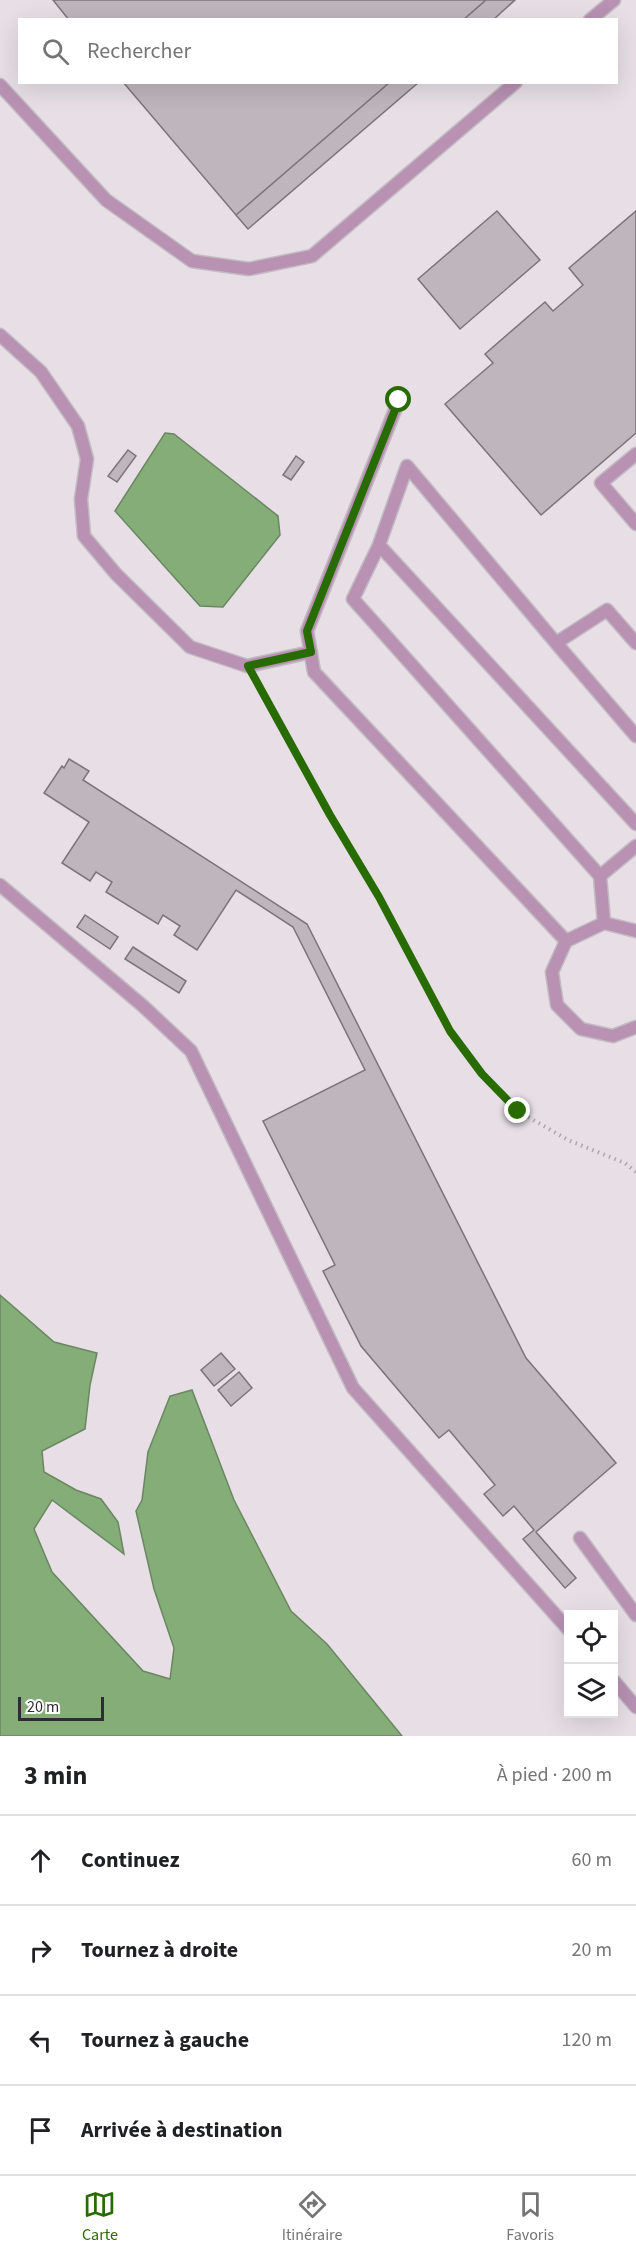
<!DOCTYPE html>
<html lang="fr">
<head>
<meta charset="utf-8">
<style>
  :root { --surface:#fff; --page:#f6f6f6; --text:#202124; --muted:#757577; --line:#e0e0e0; --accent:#286b00 }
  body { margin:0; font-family:"Source Sans 3",sans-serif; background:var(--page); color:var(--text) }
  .controls { position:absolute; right:18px; bottom:18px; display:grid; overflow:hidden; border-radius:0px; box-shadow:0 6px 24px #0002 }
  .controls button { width:54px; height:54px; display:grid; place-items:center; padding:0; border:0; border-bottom:2px solid var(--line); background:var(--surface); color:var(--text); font:30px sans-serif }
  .scale { position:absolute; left:18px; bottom:15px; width:86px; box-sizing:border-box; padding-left:6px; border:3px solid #302d30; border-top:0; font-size:16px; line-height:21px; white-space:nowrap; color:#302d30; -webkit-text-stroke:4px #fff; paint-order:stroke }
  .stop { position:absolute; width:18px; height:18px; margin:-14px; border:4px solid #286b00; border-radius:50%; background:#fff }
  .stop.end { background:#286b00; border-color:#fff; box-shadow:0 2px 6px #0008 }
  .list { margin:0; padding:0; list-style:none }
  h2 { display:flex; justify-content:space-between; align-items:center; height:78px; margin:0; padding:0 24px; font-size:26px }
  h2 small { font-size:20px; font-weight:400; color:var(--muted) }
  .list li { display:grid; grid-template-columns:39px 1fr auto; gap:18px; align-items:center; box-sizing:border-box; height:90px; padding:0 24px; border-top:2px solid var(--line) }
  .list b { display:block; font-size:22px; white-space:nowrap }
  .list em { font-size:20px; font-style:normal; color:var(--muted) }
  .icon { flex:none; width:33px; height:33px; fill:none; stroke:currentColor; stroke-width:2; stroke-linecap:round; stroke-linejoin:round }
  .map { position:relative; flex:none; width:636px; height:1736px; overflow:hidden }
  .search { position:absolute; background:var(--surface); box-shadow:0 6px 24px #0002; left:18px; right:18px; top:18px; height:66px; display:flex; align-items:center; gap:15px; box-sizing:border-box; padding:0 21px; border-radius:0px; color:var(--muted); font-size:22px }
  .sheet { height:438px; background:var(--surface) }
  nav { display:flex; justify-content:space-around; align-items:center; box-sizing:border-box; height:84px; border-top:2px solid var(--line); background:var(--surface); font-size:16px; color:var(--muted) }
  nav a { display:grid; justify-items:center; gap:3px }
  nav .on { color:var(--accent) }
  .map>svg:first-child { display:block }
</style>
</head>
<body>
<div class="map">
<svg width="636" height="1736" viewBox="0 0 636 1736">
  <rect width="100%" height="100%" fill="#e7dee6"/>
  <path fill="#84ad77" stroke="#6b8762" stroke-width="1.5" d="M165 433 174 434 278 516 280 535 223 607 200 606 115 511Z
    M0 1295 54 1342 97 1353 90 1385 85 1429 42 1451 44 1472 76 1490 101 1499 118 1522 124 1554 52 1500 34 1529 52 1572 143 1671 170 1679 174 1648 154 1589 136 1511 142 1500 148 1452 170 1396 192 1390 234 1500 291 1611 327 1644 402 1736H0Z"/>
  <path fill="#beb5bd" stroke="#7c747b" stroke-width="1.5" d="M53 0H486L463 20H69Z
    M486 0H515L493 20H463Z
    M123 82H390L236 215Z
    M390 82H419L248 229 236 215Z
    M497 211 540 260 460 329 418 279Z
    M636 211V433L541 515 445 404 493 363 485 354 545 302 553 311 583 285 569 268Z
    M128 450 136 456 117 482 108 476Z
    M296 456 304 462 291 480 283 475Z
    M69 759 89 771 83 780 307 924 526 1358 616 1463 536 1532 576 1578 565 1588 523 1539 534 1530 514 1506 503 1516 484 1494 495 1485 449 1430 439 1438 361 1346 323 1271 335 1265 263 1121 365 1070 293 927 236 890 197 950 174 935 180 926 163 915 158 924 106 892 112 882 96 872 90 881 62 863 89 822 44 793 62 766 64 768Z
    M85 915 118 937 110 949 77 927Z
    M133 947 186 981 179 993 125 959Z
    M221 1353 235 1369 214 1386 201 1370Z
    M239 1372 252 1388 231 1406 218 1390Z"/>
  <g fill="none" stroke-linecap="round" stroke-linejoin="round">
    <g stroke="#c2bbc2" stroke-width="15">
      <path id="service" d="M590 20 614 0
        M0 85 106 200 192 261 249 269 312 256 516 82
        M0 335 41 372 78 426 87 459 81 499 84 536 116 574 190 647 247 666 311 652
        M399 400 307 631 314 672 566 941
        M636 454 601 483 636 524
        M379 545 407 466 556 643
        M636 643 607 610 556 643 636 736
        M600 876 353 599 379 545 636 824
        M0 885 143 1006 191 1051 353 1388 568 1629
        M604 923 600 876 636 846
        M636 931 604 923 566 941 552 972 557 1005 581 1029 613 1036 636 1027
        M580 1538 636 1615
        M614 1681 636 1707"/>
    </g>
    <path stroke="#ada6ad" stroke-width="4" stroke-dasharray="1.5 4.5" stroke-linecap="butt" d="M257 682 330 815 379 897 450 1031 482 1074 518 1111 568 1140 625 1163 636 1172"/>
    <use href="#service" stroke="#b891b3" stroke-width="12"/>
  </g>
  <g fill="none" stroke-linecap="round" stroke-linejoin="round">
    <path stroke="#286b00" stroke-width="8" d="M399 400 307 631 311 652 248 666 330 815 379 897 450 1031 482 1074 518 1111"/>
  </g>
</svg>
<div class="controls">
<button><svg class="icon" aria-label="locate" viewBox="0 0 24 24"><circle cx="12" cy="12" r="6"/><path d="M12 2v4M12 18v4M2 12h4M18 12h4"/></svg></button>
<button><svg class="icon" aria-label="layers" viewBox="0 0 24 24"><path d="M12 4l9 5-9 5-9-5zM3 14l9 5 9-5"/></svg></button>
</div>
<div class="scale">20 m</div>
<div class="stop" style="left:399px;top:400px"></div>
<div class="stop end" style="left:518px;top:1111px"></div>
<div class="search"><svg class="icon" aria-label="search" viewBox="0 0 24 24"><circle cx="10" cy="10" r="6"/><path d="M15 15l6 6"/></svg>Rechercher</div>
</div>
<section class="sheet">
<h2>3 min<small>À pied · 200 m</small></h2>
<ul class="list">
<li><svg class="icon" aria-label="ahead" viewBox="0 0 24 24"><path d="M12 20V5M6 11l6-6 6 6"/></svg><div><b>Continuez</b></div><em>60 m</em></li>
<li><svg class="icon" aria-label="right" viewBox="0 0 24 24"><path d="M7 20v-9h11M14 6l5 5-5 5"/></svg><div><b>Tournez à droite</b></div><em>20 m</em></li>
<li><svg class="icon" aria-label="left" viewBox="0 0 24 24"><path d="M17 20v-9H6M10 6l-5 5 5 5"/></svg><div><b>Tournez à gauche</b></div><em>120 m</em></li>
<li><svg class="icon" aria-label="arrive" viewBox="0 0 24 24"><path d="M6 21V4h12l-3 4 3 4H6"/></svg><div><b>Arrivée à destination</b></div></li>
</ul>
</section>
<nav>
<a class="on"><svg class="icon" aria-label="map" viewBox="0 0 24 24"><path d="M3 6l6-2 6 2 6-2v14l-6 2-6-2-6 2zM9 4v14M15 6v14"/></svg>Carte</a>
<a><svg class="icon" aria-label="directions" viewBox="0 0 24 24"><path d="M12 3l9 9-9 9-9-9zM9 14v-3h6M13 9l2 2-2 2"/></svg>Itinéraire</a>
<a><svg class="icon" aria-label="saved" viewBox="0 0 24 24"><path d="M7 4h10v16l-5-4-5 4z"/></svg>Favoris</a>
</nav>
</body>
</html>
